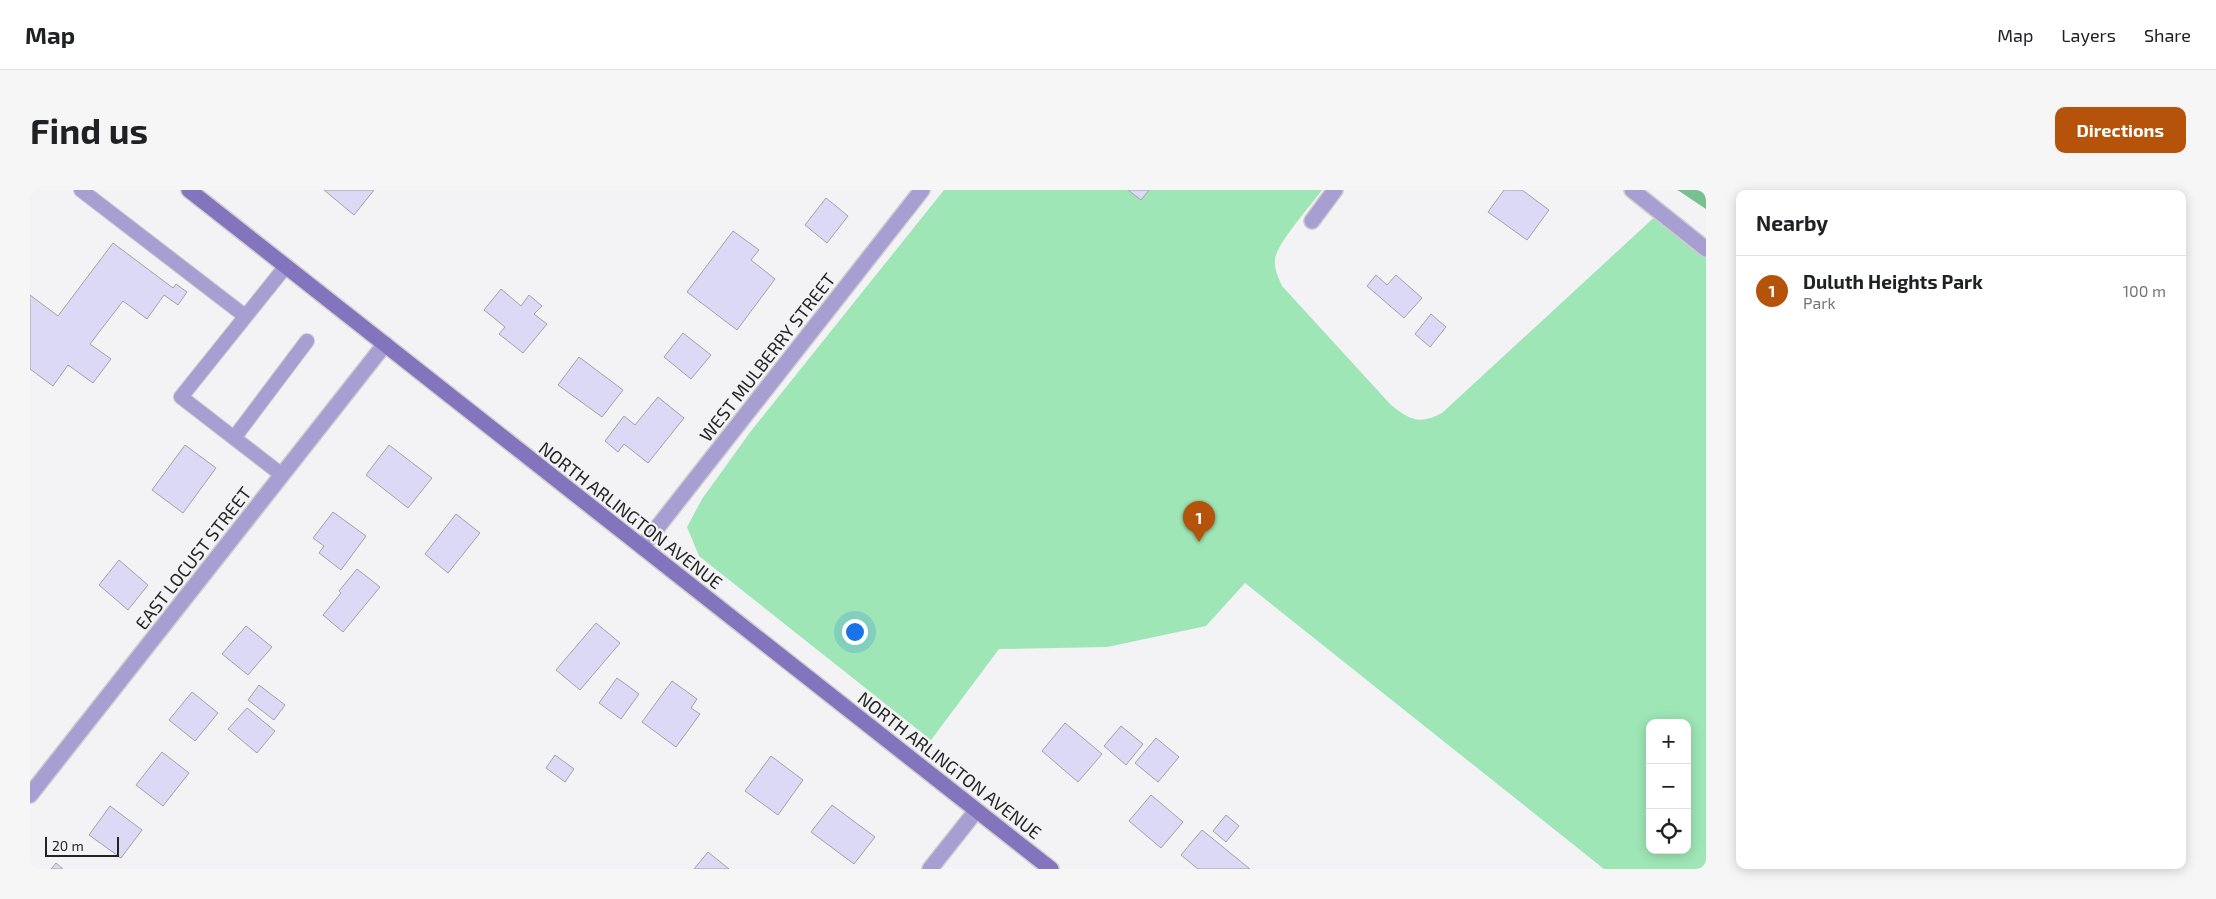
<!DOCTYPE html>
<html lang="en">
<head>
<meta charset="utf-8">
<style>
  :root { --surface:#fff; --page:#f6f6f6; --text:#202124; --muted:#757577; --line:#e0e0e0; --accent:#b45309 }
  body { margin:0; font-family:"Exo 2",sans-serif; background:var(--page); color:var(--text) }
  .controls { position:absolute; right:15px; bottom:15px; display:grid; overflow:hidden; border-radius:10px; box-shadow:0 2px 12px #0003 }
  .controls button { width:45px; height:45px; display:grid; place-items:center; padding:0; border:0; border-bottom:1px solid var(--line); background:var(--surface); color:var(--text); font:25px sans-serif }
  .scale { position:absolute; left:15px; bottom:12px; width:74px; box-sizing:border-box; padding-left:5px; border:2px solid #242425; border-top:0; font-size:14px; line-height:18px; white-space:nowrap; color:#242425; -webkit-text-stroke:4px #f3f2f4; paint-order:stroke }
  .you { position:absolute; left:824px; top:441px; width:18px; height:18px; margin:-12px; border:4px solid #fff; border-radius:50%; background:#1a73e8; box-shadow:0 0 0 8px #1a73e833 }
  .badge { display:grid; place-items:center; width:32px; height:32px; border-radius:50%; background:var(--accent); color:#fff; font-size:16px; font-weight:700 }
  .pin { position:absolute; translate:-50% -41px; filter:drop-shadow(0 1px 2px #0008) }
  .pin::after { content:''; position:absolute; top:26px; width:18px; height:15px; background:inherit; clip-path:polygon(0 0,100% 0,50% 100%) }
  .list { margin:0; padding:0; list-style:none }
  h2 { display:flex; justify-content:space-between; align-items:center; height:65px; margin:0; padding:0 20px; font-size:21px }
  h2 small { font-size:16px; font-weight:400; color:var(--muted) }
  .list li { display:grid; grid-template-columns:32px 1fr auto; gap:15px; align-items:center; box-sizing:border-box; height:70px; padding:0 20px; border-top:1px solid var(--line) }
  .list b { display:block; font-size:19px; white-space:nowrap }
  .list p { margin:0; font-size:16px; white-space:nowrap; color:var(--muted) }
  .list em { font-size:16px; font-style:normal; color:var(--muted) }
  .icon { flex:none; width:28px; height:28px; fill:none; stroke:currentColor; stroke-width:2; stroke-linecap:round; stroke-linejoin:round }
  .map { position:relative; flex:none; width:1676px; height:679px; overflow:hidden; border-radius:10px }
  header { display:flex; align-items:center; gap:30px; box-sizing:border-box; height:70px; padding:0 25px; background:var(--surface); border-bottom:1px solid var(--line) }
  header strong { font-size:24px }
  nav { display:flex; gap:28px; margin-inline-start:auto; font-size:18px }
  .intro { display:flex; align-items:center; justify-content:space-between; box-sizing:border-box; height:120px; padding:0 30px }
  h1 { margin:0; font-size:35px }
  .button { padding:12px 22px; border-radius:10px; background:var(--accent); color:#fff; font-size:18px; font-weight:700 }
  main { display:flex; gap:30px; padding:0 30px }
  aside { flex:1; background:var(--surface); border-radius:10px; box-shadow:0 2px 12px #0003 }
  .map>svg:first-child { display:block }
</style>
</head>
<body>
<header>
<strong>Map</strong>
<nav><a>Map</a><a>Layers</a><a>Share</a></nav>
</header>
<div class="intro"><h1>Find us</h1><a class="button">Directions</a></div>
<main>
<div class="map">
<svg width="1676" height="679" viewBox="0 0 1676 679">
  <rect width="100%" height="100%" fill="#f3f2f4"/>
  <path fill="#9ee6b5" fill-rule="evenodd" d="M914 0H1292C1282 14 1247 53 1245 69 1244 79 1248 87 1252 96L1361 215C1380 230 1389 235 1412 223L1630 22 1676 59V679H1574L1215 393 1176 436 1077 457 969 459 901 550 669 366 657 337 672 309 721 241ZM1620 533H1657V660H1620Z"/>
  <path fill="#77c08f" d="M1647 0H1676V19L1649 1Z"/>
  <path fill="#dbd9f6" stroke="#a3a3a5" d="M294 0H344L324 25Z
    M1098 0H1119L1111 10Z
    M1474 0H1492L1519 20 1497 50 1458 22Z
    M796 8 818 26 797 53 775 35Z
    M703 41 729 60 721 70 745 89 707 140 657 102Z
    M83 53 143 98 146 94 157 102 148 115 134 105 117 129 93 111 60 154 81 169 63 193 38 175 23 196 0 179V105L28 126Z
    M1346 85 1357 95 1366 85 1392 108 1374 128 1337 96Z
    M471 99 491 116 499 105 512 116 504 124 517 134 493 163 469 144 475 137 454 120Z
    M1401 124 1416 137 1400 157 1385 144Z
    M653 143 681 165 661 189 634 167Z
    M549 167 593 200 572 227 528 195Z
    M628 207 654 228 618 273 594 254 588 262 575 251 594 226 605 235Z
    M155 255 186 278 153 323 122 300Z
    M359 255 402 288 378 318 336 285Z
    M303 322 336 346 311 380 289 363 294 356 283 348Z
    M426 324 450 343 418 383 395 364Z
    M89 370 118 395 98 420 69 395Z
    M327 379 350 397 313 442 293 425 311 403 309 401Z
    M566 433 590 453 550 500 526 480Z
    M216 436 242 457 218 485 192 464Z
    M587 488 609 504 591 529 569 513Z
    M642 491 667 509 661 518 670 524 646 557 612 532Z
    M229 495 255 515 244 530 218 510Z
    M162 502 188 523 165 551 139 530Z
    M217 518 245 541 227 563 198 539Z
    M1035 533 1072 564 1048 592 1012 561Z
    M1091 536 1113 554 1096 575 1074 556Z
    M1126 548 1149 567 1128 592 1105 573Z
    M132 562 159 583 133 616 106 595Z
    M525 565 544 579 535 592 516 578Z
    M741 566 773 590 748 625 715 601Z
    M1121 605 1153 632 1131 658 1099 631Z
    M802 615 845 647 824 674 781 642Z
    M80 616 112 640 91 668 59 645Z
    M1196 625 1209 636 1196 652 1183 641Z
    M1172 640 1220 679H1168L1151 665Z
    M678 662 699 679H664Z
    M26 673 33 679H21Z"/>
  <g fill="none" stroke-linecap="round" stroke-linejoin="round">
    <g stroke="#cecdcf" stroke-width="16">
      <path id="lane" d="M51 0 215 126
        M256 76 151 207 204 248 277 151
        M204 248 252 285"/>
    </g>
    <g stroke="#cecdcf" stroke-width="18">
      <path id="street" d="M1602 0 1676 59
        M1282 31 1305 0
        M612 357 892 0
        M0 605 355 154
        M900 679 946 621"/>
    </g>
    <g stroke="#cecdcf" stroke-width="18">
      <path id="secondary" d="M159 0 1021 679"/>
    </g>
    <use href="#lane" stroke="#a79ed1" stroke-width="14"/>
    <use href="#street" stroke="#a79ed1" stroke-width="15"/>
    <use href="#secondary" stroke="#8374be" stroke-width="15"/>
  </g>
  <g text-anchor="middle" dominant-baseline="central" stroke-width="4.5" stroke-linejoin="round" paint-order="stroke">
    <g font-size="18" fill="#242425" stroke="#f3f2f4">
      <text transform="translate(737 167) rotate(-52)">WEST MULBERRY STREET</text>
      <text transform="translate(601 325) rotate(38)">NORTH ARLINGTON AVENUE</text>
      <text transform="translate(163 368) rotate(-52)">EAST LOCUST STREET</text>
      <text transform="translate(920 575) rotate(38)">NORTH ARLINGTON AVENUE</text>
    </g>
  </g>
</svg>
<div class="controls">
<button>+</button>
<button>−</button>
<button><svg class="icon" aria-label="locate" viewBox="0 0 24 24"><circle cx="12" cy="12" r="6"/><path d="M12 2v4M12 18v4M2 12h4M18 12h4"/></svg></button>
</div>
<div class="scale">20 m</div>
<div class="you"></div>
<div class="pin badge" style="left:1169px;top:352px">1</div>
</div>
<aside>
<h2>Nearby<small></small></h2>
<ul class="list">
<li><span class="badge">1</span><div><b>Duluth Heights Park</b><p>Park</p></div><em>100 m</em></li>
</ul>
</aside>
</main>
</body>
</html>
